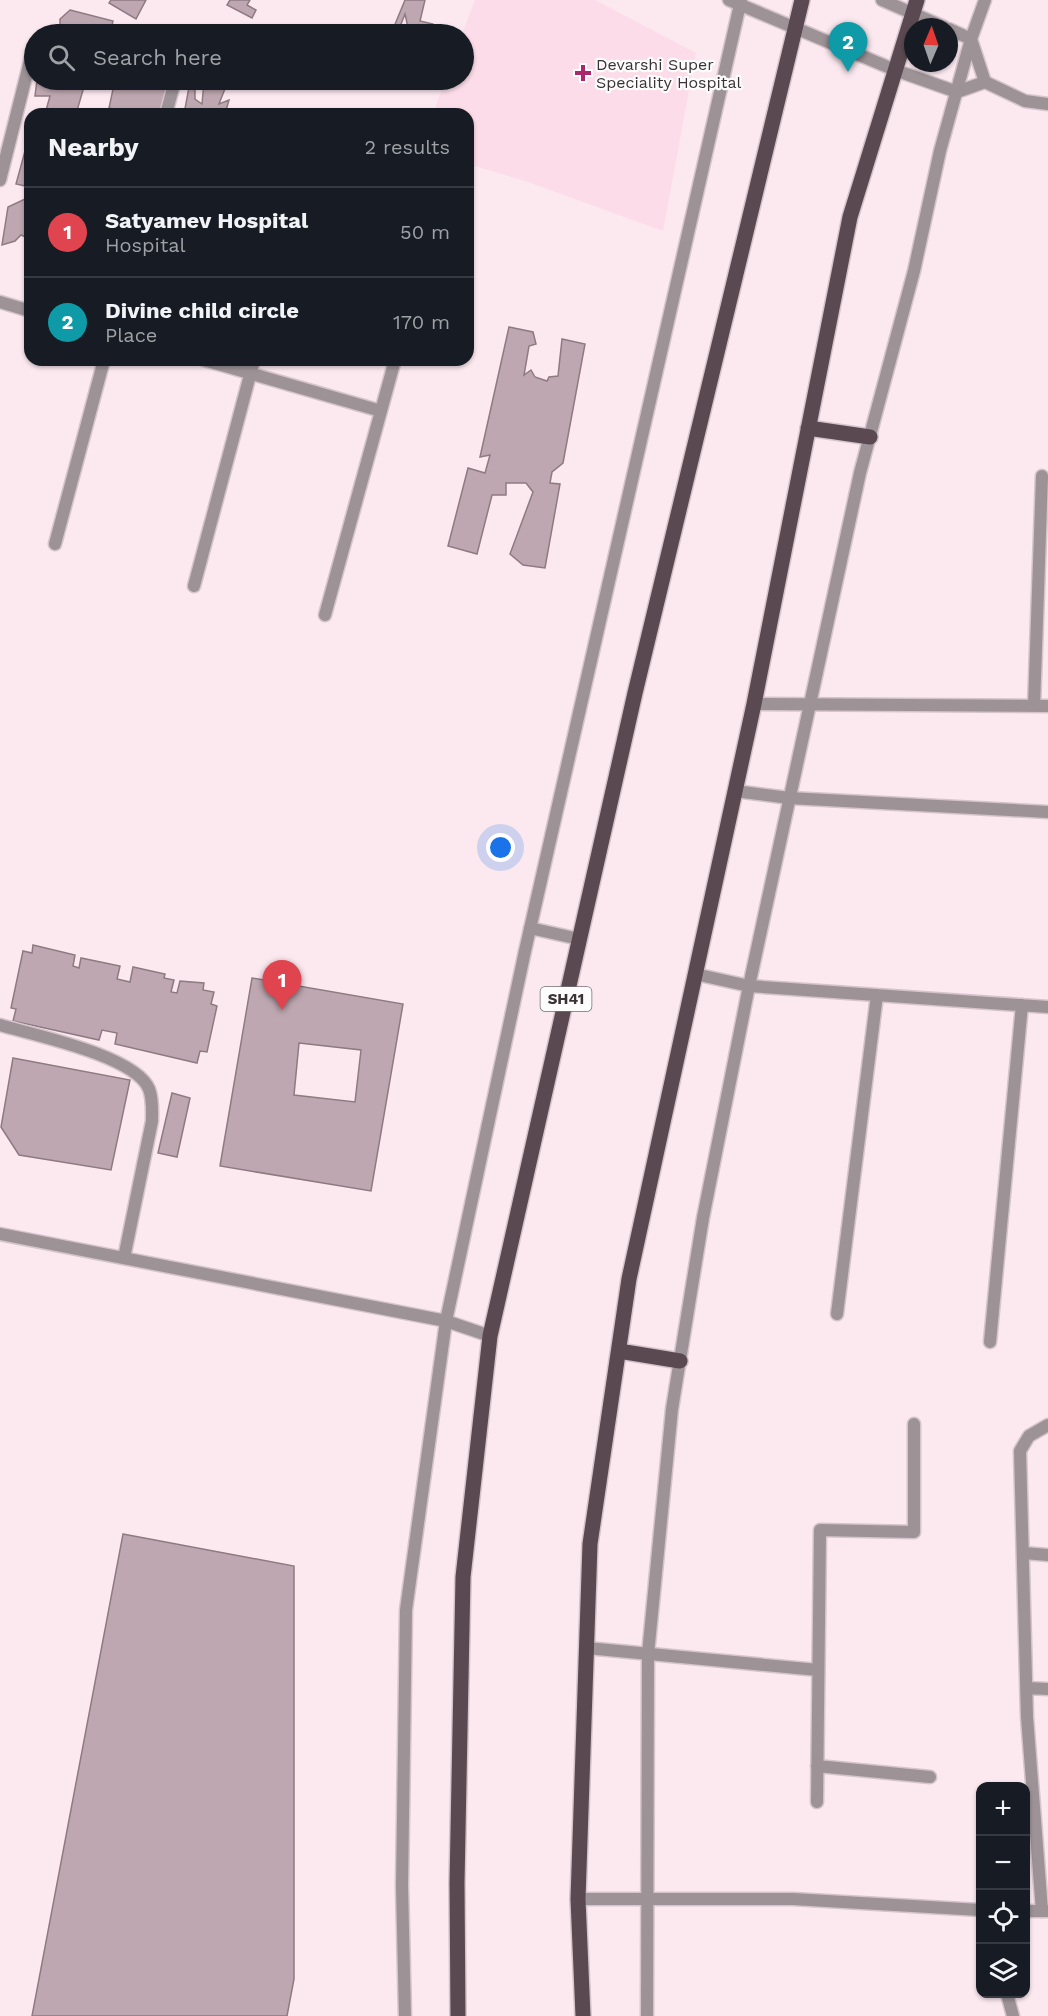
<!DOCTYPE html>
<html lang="en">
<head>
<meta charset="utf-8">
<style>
  :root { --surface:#171b24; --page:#20242c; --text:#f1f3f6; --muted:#9ea1a6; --line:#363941; --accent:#0f766e }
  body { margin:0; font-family:"Work Sans",sans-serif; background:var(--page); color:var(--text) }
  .controls { position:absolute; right:18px; bottom:18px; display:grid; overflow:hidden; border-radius:12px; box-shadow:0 2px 4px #0004 }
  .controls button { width:54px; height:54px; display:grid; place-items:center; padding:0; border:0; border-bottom:2px solid var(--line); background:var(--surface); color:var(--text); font:30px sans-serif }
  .compass { position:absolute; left:904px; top:18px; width:54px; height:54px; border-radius:50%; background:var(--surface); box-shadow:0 2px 4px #0004; rotate:2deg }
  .you { position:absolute; left:501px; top:848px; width:21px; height:21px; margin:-15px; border:4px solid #fff; border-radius:50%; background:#1a73e8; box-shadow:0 0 0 9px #1a73e833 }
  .badge { display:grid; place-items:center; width:39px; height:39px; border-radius:50%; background:var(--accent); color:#fff; font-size:20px; font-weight:700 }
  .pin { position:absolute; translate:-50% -50px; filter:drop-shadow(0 2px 3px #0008) }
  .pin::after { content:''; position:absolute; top:32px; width:21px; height:18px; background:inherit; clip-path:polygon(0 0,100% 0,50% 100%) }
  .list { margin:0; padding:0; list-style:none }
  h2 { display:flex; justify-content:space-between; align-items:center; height:78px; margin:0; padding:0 24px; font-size:26px }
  h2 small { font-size:20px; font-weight:400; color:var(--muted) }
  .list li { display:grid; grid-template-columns:39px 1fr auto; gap:18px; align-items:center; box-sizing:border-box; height:90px; padding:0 24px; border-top:2px solid var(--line) }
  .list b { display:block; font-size:22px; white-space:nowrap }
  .list p { margin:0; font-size:20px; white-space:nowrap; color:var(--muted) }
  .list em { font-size:20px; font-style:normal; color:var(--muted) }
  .icon { flex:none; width:33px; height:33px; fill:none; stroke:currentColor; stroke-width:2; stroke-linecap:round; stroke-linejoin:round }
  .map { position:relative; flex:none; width:1048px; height:2016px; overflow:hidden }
  .search { position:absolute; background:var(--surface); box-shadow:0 2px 4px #0004; left:24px; top:24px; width:450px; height:66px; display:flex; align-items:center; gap:15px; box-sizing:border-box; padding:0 21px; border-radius:33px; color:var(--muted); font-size:22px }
  .panel { position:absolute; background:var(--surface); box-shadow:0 2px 4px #0004; left:24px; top:108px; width:450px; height:258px; border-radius:18px }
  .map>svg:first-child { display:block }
</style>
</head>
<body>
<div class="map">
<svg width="1048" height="2016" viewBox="0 0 1048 2016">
  <rect width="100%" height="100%" fill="#fce9f0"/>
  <path fill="#fcdce8" d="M475 0H595L696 53 663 231 528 182 468 164V114H433L445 80H464L462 34Z"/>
  <path fill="#bea7b0" stroke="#8f7a82" stroke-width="1.5" fill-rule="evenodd" d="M111 0H146L136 19 109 3Z
    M230 0H250L247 5 256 10 252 18 227 5Z
    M405 0H425L420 21 433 24 431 34H413L409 32 405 14 397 34H391Z
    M70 10 113 21 110 34H78L80 28H68L66 34H53L54 26 60 27V19Z
    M37 80H86L76 114H45L50 96H35Z
    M115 80 131 89 134 80H169L162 114H134L109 108Z
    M204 82 226 86 219 104 229 100 225 114H184L189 87 195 90V99L202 104Z
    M28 140 30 141V187L16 184Z
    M25 199H30V239L21 235 15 241 2 245 8 207Z
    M509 327 533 332 536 344 529 346 524 375 531 370 535 377 547 381 549 377 558 376 562 339 585 344 563 463 552 472 550 483 560 484 545 568 523 565 510 554 533 492 526 483H506V495H492L477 554 448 546 468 468 485 473 490 455 480 457Z
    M33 945 75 955 73 966 79 968 81 958 120 966 117 979 130 982 133 967 165 974 164 978 174 980 171 992 177 993 180 981 204 983 203 990 214 992 211 1004 217 1006 207 1052 200 1051 197 1063 115 1044 117 1033 102 1030 99 1040 13 1021 16 1009 11 1008 23 951 32 953Z
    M252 978 403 1004 371 1191 220 1166ZM299 1043 361 1050 355 1102 294 1095Z
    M13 1058 130 1080 111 1170 19 1155 1 1127Z
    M172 1093 190 1098 177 1157 158 1153Z
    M123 1534 294 1566V1979L287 2016H32Z"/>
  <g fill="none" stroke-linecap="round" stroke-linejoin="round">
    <g stroke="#d5c4cb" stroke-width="15">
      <path id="minor" d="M985 82 1025 101 1048 104
        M166 114 175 81
        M0 180 31 57
        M0 302 30 311
        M204 360 381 411
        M55 544 104 360
        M194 586 254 360
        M325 615 395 360
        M754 704 1048 706
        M1034 706 1042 476
        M735 791 789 798 1048 812
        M695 974 749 986 1048 1007
        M0 1025C34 1035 136 1056 149 1089 153 1099 152 1110 152 1121L124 1258
        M837 1314 877 995
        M990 1342 1022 1005
        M1024 1553 1048 1555
        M587 1648 818 1670
        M1027 1688 1048 1689
        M817 1766 930 1777
        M817 1802 820 1530 914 1532V1424
        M1042 1911 1027 1717 1020 1451 1029 1436 1048 1425
        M1007 1994 1013 2016"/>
    </g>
    <g stroke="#d5c4cb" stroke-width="15">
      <path id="tertiary" d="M729 0 895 70 957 92 985 82 971 39 949 29
        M882 0 944 27
        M530 928 579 939
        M0 1234 446 1321 490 1336
        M578 1899H793L980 1910
        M1026 1911H1048
        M405 2016 402 1886 406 1610 446 1321 525 951 741 0
        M647 2016 648 1654 672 1409 703 1218 749 986 860 473 914 271 940 151 971 39 985 0"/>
    </g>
    <g stroke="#d5c4cb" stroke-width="18">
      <path id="primary" d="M808 428 870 437
        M619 1351 680 1361
        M458 2016 457 1883 463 1577 490 1336 635 693 802 0
        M583 2016 578 1899 590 1544 629 1279 754 704 850 217 917 0"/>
    </g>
    <use href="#minor" stroke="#9d9397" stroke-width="12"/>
    <use href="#tertiary" stroke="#9d9397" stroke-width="12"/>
    <use href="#primary" stroke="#5a4950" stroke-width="15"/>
  </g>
  <path fill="#ac266e" stroke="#fcfcfc" stroke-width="2" d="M580 64h6v6h6v6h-6v6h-6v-6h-6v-6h6z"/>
  <g text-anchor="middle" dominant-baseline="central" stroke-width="4.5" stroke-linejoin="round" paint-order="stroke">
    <rect fill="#fcfcfc" stroke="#756f71" stroke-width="1.5" x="540.5" y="987" width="51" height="24" rx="4.5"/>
    <g font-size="15" font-weight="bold" fill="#3b3236">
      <text x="566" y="999">SH41</text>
    </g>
    <g font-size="16" fill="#3b3236" stroke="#fcfcfc" text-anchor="start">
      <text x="596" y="64">Devarshi Super<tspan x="596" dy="18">Speciality Hospital</tspan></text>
    </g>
  </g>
</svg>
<div class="controls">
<button>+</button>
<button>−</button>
<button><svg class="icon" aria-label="locate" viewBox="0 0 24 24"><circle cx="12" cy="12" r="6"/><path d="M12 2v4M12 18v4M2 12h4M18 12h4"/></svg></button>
<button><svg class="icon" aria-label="layers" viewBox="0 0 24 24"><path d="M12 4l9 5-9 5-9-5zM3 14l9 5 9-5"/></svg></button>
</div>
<svg class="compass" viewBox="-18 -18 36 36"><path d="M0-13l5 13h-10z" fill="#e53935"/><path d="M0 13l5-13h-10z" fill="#9ea1a6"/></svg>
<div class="you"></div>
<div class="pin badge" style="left:282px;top:1010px;background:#e0444e">1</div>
<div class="pin badge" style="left:848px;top:72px;background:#0f9aa8">2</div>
<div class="search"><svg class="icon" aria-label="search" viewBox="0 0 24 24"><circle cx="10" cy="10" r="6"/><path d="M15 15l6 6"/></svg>Search here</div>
<section class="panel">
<h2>Nearby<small>2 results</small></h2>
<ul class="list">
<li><span class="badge" style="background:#e0444e">1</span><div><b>Satyamev Hospital</b><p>Hospital</p></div><em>50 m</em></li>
<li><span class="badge" style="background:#0f9aa8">2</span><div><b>Divine child circle</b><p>Place</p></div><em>170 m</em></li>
</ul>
</section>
</div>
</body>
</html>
